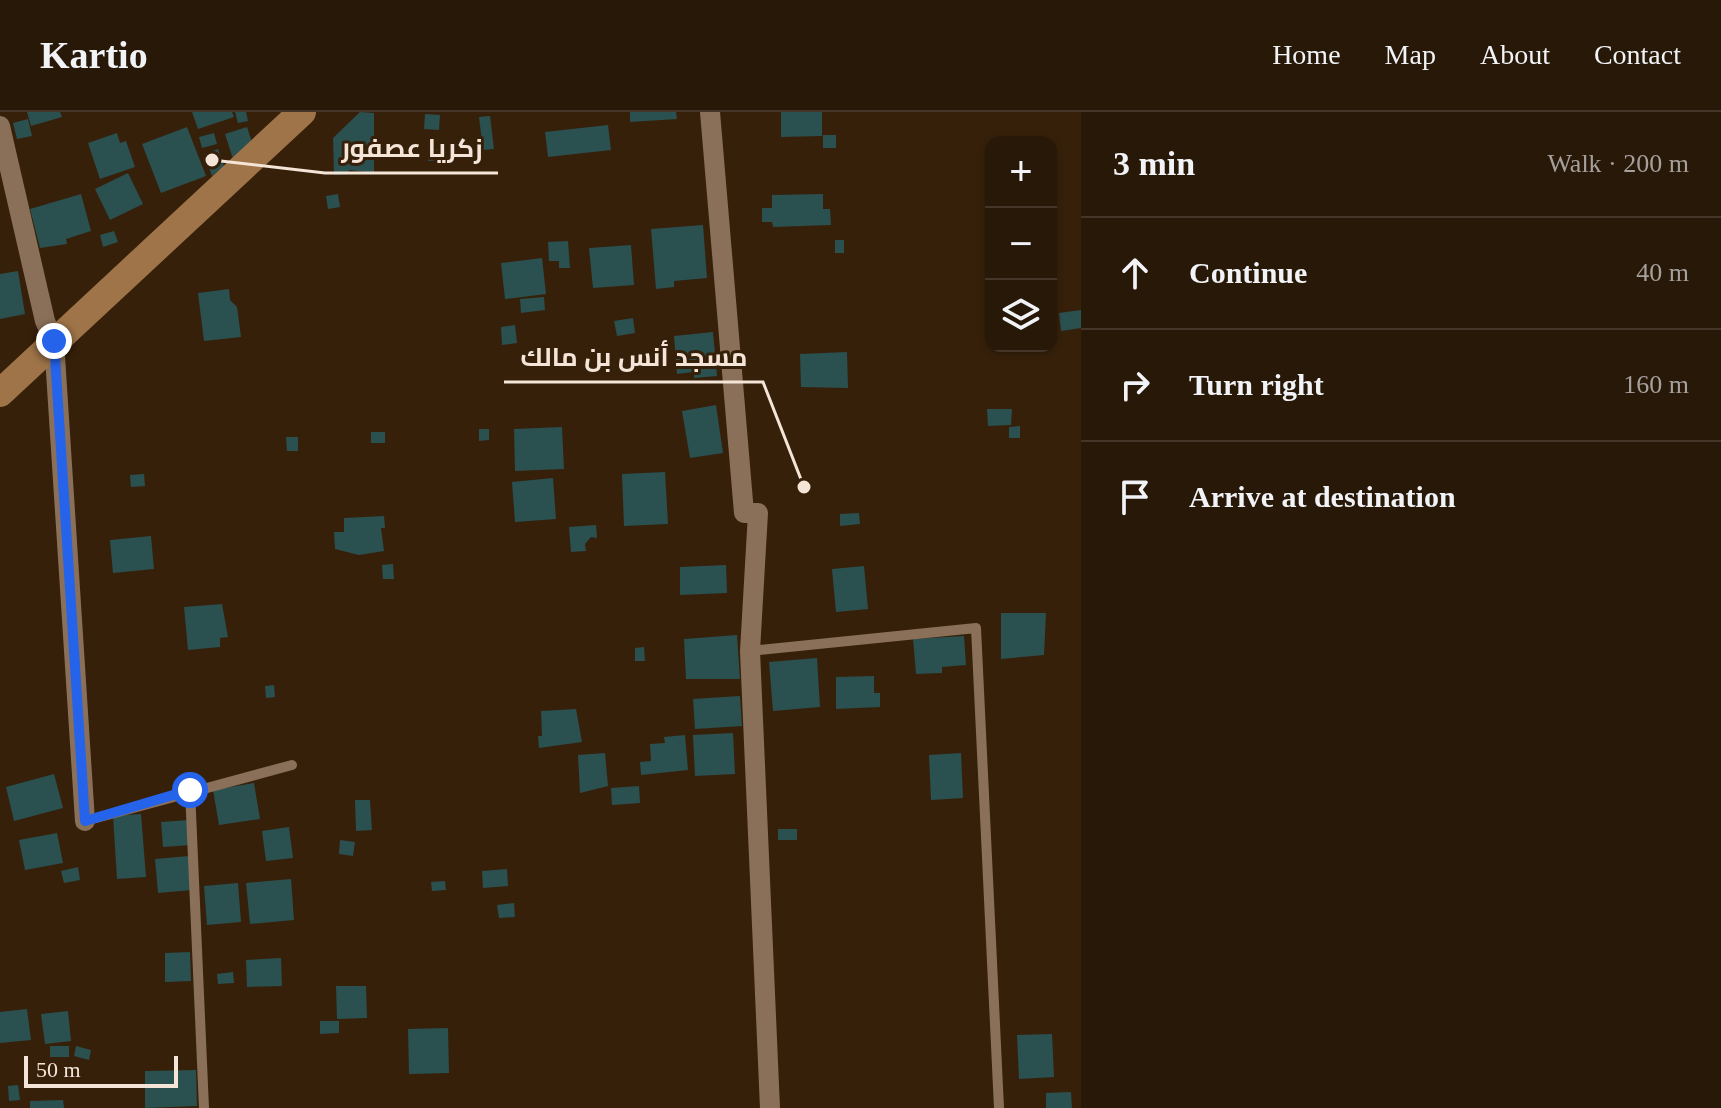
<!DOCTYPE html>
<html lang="en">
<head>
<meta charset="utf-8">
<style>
  :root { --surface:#281808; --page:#302112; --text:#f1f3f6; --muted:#a5a09c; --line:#443729 }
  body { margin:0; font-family:"Times New Roman",Cairo,serif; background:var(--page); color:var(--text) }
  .controls { position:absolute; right:24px; top:24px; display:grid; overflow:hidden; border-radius:16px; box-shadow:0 2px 6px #0004 }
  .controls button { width:72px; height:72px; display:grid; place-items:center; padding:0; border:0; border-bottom:2px solid var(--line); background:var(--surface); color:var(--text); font:40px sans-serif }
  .scale { position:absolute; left:24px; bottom:20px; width:154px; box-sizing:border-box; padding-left:8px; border:4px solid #f4e5d8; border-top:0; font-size:22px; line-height:28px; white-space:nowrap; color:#f4e5d8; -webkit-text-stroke:6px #36200a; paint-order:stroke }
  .stop { position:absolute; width:24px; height:24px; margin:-18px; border:6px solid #2563eb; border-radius:50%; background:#fff }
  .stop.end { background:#2563eb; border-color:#fff; box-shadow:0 2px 8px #0008 }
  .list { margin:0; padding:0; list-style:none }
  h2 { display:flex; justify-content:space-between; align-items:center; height:104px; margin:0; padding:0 32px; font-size:34px }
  h2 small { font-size:26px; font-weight:400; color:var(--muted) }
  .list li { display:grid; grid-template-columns:52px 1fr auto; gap:24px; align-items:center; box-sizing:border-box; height:112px; padding:0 32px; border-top:2px solid var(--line) }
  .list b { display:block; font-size:30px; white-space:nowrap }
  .list em { font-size:26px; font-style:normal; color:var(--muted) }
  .icon { flex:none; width:44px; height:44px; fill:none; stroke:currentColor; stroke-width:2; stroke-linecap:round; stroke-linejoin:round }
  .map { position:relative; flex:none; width:1081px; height:996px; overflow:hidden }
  header { display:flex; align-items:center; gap:48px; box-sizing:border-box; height:112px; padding:0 40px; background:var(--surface); border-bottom:2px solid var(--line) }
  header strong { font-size:38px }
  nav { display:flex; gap:44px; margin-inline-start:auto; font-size:28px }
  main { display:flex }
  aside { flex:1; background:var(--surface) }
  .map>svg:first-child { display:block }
</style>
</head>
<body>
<header>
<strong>Kartio</strong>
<nav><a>Home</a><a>Map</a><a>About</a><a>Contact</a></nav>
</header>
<main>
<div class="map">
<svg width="1081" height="996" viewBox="0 0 1081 996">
  <rect width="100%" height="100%" fill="#36200a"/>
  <path fill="#2a5050" d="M27 0H60L62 5 31 14Z
    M192 0H232L234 5 198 17Z
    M235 0H246L248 9 238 11Z
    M360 0 374 1V61L349 58 348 62 334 63 333 26Z
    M630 0H676L677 7 630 10Z
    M781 0H822V24L781 25Z
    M425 2 440 3 439 18 424 17Z
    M490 4 494 37 483 38 479 5Z
    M28 7 32 24 17 27 13 11Z
    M608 13 611 38 548 45 545 20Z
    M187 15 206 64 161 81 142 32Z
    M247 15 253 33 234 50 225 22Z
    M117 21 120 31 126 29 135 55 100 67 88 31Z
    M214 21 217 32 202 36 199 25Z
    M823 23H836V36H823Z
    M218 37 224 54 212 64 204 42Z
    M437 37 439 48 428 49 427 38Z
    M128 61 143 92 110 108 95 77Z
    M81 82 91 119 66 127 67 132 40 136 30 97Z
    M338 82 340 95 328 97 326 84Z
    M823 82V97H830L831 113 773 115 772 110H762V96H772V83Z
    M703 113 707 166 674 169V175L656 177 651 117Z
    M114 119 118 130 103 135 100 123Z
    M835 128H844V141H835Z
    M568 129 570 156H559V149H549L548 130Z
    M631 133 634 173 593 176 589 136Z
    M542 146 546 182 505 187 501 151Z
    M18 159 25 202 0 207V162Z
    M229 177 230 188 237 195 241 225 204 229 198 181Z
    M544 185 545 198 521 201 520 187Z
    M1081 198V216L1061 219 1059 201Z
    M633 206 635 221 617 224 614 209Z
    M515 213 517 231 502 233 501 215Z
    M713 220 717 264 694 266V260L677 262 674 224Z
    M847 240 848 276 801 275 800 242Z
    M716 293 723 341 690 346 682 299Z
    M987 297H1012L1011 313 988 314Z
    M1020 314V326H1009V315Z
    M562 315 564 357 515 359 514 317Z
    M479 317H489V328L479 329Z
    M371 320H385V331H371Z
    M286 325H298V339H287Z
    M665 360 668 412 624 414 622 362Z
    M144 362 145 374 131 375 130 363Z
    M553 366 556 407 515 410 512 370Z
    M859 401 860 412 840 414V402Z
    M384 404 385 416H381L384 439 359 443 335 437 334 420H344V406Z
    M596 413 597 426 591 425 585 432 586 439 571 440 569 415Z
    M151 424 154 457 113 461 110 428Z
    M393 452 394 467H383L382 453Z
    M726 453 727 481 680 483V455Z
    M864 454 868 497 836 500 832 457Z
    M222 492 228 525 220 526V535L188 538 184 495Z
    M1001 501H1046L1044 543 1001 547Z
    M737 523 740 567H686L684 527Z
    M964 524 966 553 942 555V561L916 562 913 527Z
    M644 535 645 549H635V536Z
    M817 546 820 595 773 599 769 550Z
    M874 564V581H880V595L836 597V565Z
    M274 573 275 585 266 586 265 574Z
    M740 584 742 614 695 617 693 587Z
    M576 597 582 630 539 636 538 624H542L541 599Z
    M733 621 735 662 695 664 693 623Z
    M685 623 688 658 641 663 640 650 651 649 650 632 665 631 664 625Z
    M605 641 608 674 580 681 578 643Z
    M961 641 963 686 931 688 929 643Z
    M54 662 63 696 14 709 6 675Z
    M254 671 260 707 219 713 213 678Z
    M639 674 640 691 612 693 611 676Z
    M355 688H370L372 718 356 719Z
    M141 702 146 765 117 767 113 704Z
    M189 708 191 733 163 735 161 710Z
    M289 715 293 746 266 749 262 719Z
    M778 717H797V728H778Z
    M57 721 63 751 25 758 19 728Z
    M340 728 355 730 353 744 339 742Z
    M189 744 192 778 158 781 155 747Z
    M78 755 80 768 64 771 61 759Z
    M507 757 508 774 483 776 482 759Z
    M291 767 294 808 250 812 246 771Z
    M445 769 446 778 432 779 431 770Z
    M238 771 241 810 207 813 204 774Z
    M514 791 515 805 499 806 497 793Z
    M190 840 191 869 165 870V841Z
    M281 846 282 874 247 875 246 848Z
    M233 860 234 871 218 872 217 862Z
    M336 874H366L367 906 337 907Z
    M27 897 31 928 0 931V900Z
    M68 899 71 929 45 932 41 902Z
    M320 909H339V921L320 922Z
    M448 916 449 961 409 962 408 917Z
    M1052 922 1054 965 1019 967 1017 923Z
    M50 934H69V945H50Z
    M76 934 91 938 89 948 74 944Z
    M196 958 197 994 145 996V959Z
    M18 973 20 988 9 989 8 974Z
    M1071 980 1072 996H1046V981Z
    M63 988 64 996H30V989Z"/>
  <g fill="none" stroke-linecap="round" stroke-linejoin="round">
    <path stroke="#8a7058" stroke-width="10" d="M750 539 976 516 999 996
      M190 678 204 996
      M85 709 292 653"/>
    <path stroke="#8a7058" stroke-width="20" d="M710 0 744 401H758L750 539 770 996
      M0 14 45 209 54 229 85 709"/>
    <path stroke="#9f7449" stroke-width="28" d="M0 281 302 0"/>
  </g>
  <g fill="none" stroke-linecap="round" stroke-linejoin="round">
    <path stroke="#2563eb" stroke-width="10" d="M54 229 85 709 190 678"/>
  </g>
  <path fill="none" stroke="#f4e5d8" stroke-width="3" d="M212 48L325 61H498M804 375L763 270H504"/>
  <g fill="#f4e5d8" stroke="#36200a" stroke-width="3">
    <circle cx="212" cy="48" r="8"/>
    <circle cx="804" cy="375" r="8"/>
  </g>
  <g font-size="26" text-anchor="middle" font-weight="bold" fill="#f4e5d8" stroke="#36200a" stroke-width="6" stroke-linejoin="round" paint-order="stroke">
    <text x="412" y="45">زكريا عصفور</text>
    <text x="634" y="254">مسجد أنس بن مالك</text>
  </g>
</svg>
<div class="controls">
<button>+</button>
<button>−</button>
<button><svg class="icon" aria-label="layers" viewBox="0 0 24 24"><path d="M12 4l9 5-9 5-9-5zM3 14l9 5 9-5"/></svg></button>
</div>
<div class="scale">50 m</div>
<div class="stop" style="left:190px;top:678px"></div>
<div class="stop end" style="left:54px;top:229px"></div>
</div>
<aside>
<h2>3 min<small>Walk · 200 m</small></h2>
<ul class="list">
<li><svg class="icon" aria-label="ahead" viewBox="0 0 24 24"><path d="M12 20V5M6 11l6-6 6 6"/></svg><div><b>Continue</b></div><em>40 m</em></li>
<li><svg class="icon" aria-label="right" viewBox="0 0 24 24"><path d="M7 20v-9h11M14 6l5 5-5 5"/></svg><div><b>Turn right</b></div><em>160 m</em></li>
<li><svg class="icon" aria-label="arrive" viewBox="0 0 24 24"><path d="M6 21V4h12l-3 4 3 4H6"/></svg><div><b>Arrive at destination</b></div></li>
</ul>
</aside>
</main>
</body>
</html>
